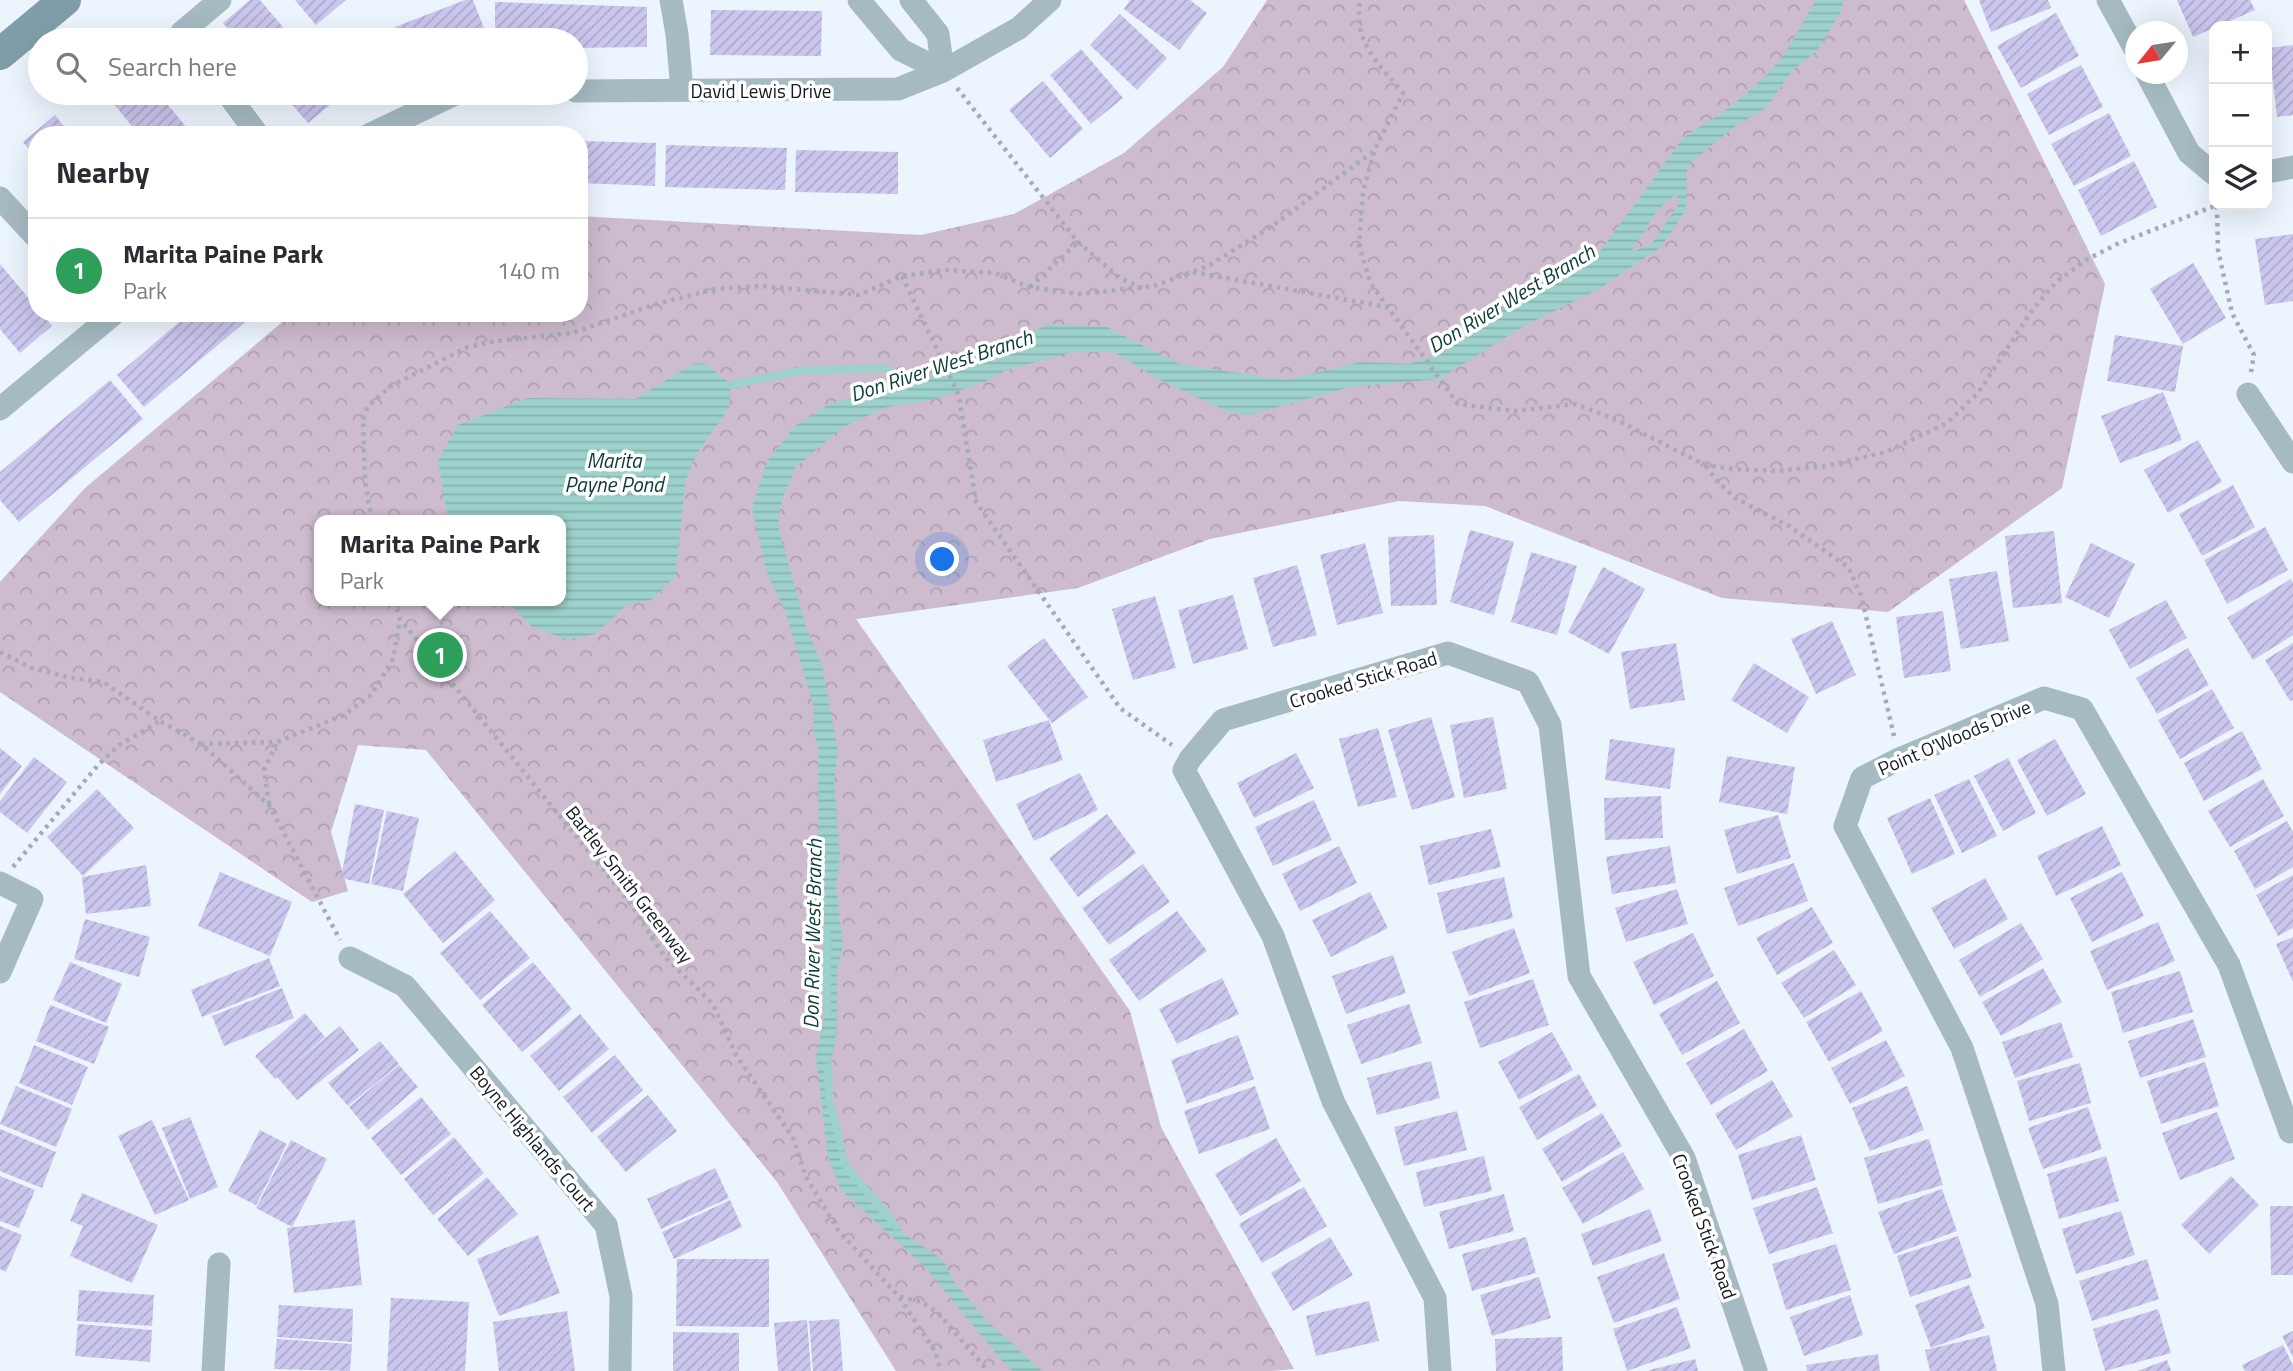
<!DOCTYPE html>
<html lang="en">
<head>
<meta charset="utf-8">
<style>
  :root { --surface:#fff; --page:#f2f2f3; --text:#2b2b33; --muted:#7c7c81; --line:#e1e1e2; --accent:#ea580c }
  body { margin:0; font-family:"Titillium Web",sans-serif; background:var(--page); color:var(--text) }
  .controls { position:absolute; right:21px; top:21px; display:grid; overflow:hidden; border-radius:14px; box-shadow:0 7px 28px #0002 }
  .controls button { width:63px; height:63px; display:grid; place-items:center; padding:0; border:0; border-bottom:2px solid var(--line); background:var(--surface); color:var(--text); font:35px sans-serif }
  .compass { position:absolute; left:2125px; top:21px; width:63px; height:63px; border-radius:50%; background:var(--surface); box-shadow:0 7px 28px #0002; rotate:240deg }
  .you { position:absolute; left:943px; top:560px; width:24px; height:24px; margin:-18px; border:5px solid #fff; border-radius:50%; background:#1a73e8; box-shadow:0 0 0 10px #1a73e833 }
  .badge { display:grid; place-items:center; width:46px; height:46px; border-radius:50%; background:var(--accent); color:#fff; font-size:23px; font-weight:700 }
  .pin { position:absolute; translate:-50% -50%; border:4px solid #fff; box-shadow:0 2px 7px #0006 }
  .popup { position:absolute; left:314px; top:515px; width:252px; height:91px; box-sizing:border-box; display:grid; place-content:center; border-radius:14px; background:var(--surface); filter:drop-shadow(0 2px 5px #0005); font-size:23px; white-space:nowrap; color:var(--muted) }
  .popup b { font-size:26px; color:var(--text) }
  .popup::after { content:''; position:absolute; left:50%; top:100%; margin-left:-14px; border:14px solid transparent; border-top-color:var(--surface) }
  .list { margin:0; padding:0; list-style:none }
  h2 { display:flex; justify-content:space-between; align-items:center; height:91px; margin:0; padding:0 28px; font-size:30px }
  h2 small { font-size:23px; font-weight:400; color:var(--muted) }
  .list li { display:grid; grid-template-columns:46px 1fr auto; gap:21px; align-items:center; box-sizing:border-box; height:105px; padding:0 28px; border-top:2px solid var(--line) }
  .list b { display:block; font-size:26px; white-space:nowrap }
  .list p { margin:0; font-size:23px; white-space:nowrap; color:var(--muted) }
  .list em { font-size:23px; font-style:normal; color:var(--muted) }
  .icon { flex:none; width:38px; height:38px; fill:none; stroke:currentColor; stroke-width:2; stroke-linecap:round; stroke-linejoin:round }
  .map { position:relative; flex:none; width:2293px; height:1371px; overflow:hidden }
  .search { position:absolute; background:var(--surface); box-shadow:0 7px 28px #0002; left:28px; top:28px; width:560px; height:77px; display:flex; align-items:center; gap:18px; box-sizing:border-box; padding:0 24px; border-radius:38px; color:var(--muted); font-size:26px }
  .panel { position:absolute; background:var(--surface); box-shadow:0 7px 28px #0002; left:28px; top:126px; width:560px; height:196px; border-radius:28px }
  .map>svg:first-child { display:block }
</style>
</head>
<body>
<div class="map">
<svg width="2293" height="1371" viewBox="0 0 2293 1371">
  <defs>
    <pattern id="park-crowns" width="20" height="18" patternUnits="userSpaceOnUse" patternTransform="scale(1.75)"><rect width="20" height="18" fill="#cdbbce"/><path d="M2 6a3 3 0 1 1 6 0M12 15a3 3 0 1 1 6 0" fill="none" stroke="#afa0b1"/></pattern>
    <pattern id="water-rules" width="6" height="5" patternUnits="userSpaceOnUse" patternTransform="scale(1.75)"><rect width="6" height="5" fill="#9dd1cb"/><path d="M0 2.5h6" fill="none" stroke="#86b3ae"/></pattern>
    <pattern id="building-hatch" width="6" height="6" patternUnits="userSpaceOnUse" patternTransform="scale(1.75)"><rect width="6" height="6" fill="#cac6ed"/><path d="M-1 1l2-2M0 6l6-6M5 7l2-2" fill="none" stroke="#adaacb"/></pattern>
  </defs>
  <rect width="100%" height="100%" fill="#ecf4fe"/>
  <path fill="url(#park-crowns)" fill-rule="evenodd" d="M1267 0H1964L2105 284 2062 488 1888 612 1722 598 1485 506 1399 501 1210 539 1078 588 856 619 1130 1011 1161 1127 1294 1369 1271 1371H896L777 1182 426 750 358 745 331 832 348 891 312 902 0 692V582L85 488 293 313H579V216L921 235 1014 214 1124 153 1223 67ZM319 520H561V601H319Z"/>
  <path fill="url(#water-rules)" fill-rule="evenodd" d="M1816 0H1842L1843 8 1817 51 1792 71 1767 107 1733 128 1691 162 1687 168 1686 210 1661 247 1599 289 1524 326 1439 379 1350 387 1249 415 1229 412 1158 379 1114 352H1074L1006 370 984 382 933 400 887 407 841 428 796 467 782 499 778 526 806 627 822 665 838 751 834 782 840 856 836 887 843 945 837 971V1030L828 1080 836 1133 844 1147 849 1169 869 1201 907 1236 943 1260 953 1280 985 1319 1042 1371H1013L1002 1361 926 1268 841 1190 828 1157 816 1057 828 996 829 953 819 899 818 748 813 729 814 708 786 613 766 570 752 507 767 462 795 426 831 403 905 386 978 360 1048 324 1107 327 1179 364 1286 380 1360 362 1409 364 1445 352 1531 287 1597 256 1683 138 1733 105 1766 76 1784 55ZM1676 194 1679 204 1651 245 1631 252 1658 209Z
    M695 363 707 364 731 385 729 408 697 453 686 479 675 577 651 600 627 605 595 634 567 640 531 626 507 601H561V520H448L438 460 458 425 527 398 635 399Z"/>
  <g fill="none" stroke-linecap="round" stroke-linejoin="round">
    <path stroke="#9dd1cb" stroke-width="8" d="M731 385 799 371 886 368 905 387
      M827 1012V934
      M828 1067 829 1097 841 1147
      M844 1160 845 1165 896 1226"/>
  </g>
  <path fill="url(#building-hatch)" d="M250 0H260L294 40H238L223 23Z
    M295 0H346L316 25Z
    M465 0H473L487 36 476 40H400L395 27Z
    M1130 0H1190L1207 13 1179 50 1124 9Z
    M1979 0H2048L2051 8 1991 32Z
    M2177 0H2250L2255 10 2193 37Z
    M495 2 647 7V47L576 48V40H495Z
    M711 10 822 11 821 56 710 55Z
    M2056 13 2079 56 2021 88 1997 46Z
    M1120 14 1167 58 1137 90 1090 45Z
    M2293 45V115L2277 117 2269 48Z
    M1081 49 1123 98 1091 124 1050 75Z
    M2081 65 2103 107 2049 135 2027 94Z
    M1043 81 1083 129 1050 158 1009 110Z
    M2267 88 2272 117 2267 118Z
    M105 93H158L193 135H139Z
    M282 93H339L341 96 308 123Z
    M2109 113 2131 156 2074 186 2051 144Z
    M55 115 71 135H37V159L23 142Z
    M579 141 656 143 655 186 579 183Z
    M666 145 787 148 785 190 665 187Z
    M796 150 898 152V194L795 192Z
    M2134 161 2157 207 2101 236 2078 190Z
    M2293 234V301L2265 305 2255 239Z
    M2193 263 2226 318 2183 344 2150 289Z
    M0 264 37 308V313H41L52 326 20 353 0 329Z
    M190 313H256L144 407 117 375Z
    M2115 335 2183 346 2175 392 2107 381Z
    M110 380 143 419 19 522 0 500V472Z
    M2163 392 2182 440 2120 463 2101 416Z
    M2198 440 2222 482 2168 513 2144 470Z
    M2233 485 2255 527 2202 556 2179 514Z
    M2265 527 2288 570 2227 604 2204 560Z
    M1470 530 1514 542 1494 615 1450 602Z
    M2054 531 2062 603 2013 608 2005 536Z
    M1434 535 1437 605 1391 606 1388 537Z
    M1365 543 1383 613 1337 625 1320 555Z
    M2091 543 2135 564 2109 618 2065 597Z
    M1531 552 1577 566 1557 635 1511 622Z
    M1297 565 1317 635 1273 647 1253 578Z
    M1603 567 1645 589 1609 654 1568 632Z
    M1997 571 2009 641 1961 649 1949 579Z
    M2291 579 2293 583V635L2253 660 2227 618Z
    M1233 595 1248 649 1193 664 1178 610Z
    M1155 596 1176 668 1133 680 1112 609Z
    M2166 600 2187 638 2130 669 2109 630Z
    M1943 611 1951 671 1904 678 1896 617Z
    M1832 621 1856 675 1816 694 1791 639Z
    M1044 638 1088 697 1052 723 1007 666Z
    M1676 643 1685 700 1630 709 1621 652Z
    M2293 643V700L2290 701 2265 660Z
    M2188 648 2209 685 2157 714 2136 678Z
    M1754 663 1809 697 1787 733 1731 700Z
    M2212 689 2234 728 2180 759 2158 720Z
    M1431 717 1455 797 1412 810 1388 730Z
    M1493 717 1507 789 1464 798 1450 725Z
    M1049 720 1063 760 996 782 983 740Z
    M1378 728 1397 797 1358 807 1339 739Z
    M2242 731 2262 769 2204 801 2184 763Z
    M1610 739 1675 748 1670 789 1605 780Z
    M2055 739 2086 794 2047 816 2017 760Z
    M0 748 22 766 0 794Z
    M1296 753 1314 788 1254 818 1237 783Z
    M1727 756 1795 767 1787 814 1719 802Z
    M34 757 67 782 27 833 0 812V801Z
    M2008 758 2036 813 2003 831 1974 776Z
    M1080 773 1098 810 1034 841 1016 804Z
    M1969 779 1997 836 1962 853 1934 795Z
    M2263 779 2284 816 2230 847 2208 811Z
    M97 789 134 828 83 876 47 837Z
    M1661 796 1663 838 1605 840 1604 798Z
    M1930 798 1955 854 1912 874 1887 818Z
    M1314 800 1332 840 1273 866 1255 827Z
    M355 804 384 810 369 884 341 878Z
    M387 811 419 818 403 891 371 884Z
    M1107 814 1136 853 1078 897 1049 858Z
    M1778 815 1791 858 1737 874 1724 830Z
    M2287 821 2293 832V867L2255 889 2234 851Z
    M2102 826 2121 865 2056 896 2037 856Z
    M1491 829 1501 867 1429 885 1420 846Z
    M1339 846 1357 883 1300 911 1282 874Z
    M1670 846 1676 883 1612 894 1606 857Z
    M455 851 495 900 443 943 403 894Z
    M1794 863 1808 901 1738 926 1724 888Z
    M1143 864 1170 902 1109 945 1082 908Z
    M146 865 151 906 86 914 82 877Z
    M220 872 292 902 270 956 198 926Z
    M2122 872 2144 916 2092 942 2070 898Z
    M2293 875V928L2278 936 2256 895Z
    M1504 877 1513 918 1447 934 1437 893Z
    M1985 878 2008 919 1954 949 1931 908Z
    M1677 889 1688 924 1626 942 1615 908Z
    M1370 892 1388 928 1331 957 1312 920Z
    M1812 907 1833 943 1777 975 1756 938Z
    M490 911 530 958 480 1000 440 953Z
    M1177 911 1207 951 1139 1001 1109 960Z
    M85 919 150 937 139 977 74 959Z
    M2158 922 2175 961 2107 990 2090 951Z
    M2021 923 2043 959 1980 997 1959 960Z
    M1514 928 1530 973 1469 996 1452 952Z
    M1693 933 1714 976 1654 1005 1633 962Z
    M2293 937V982L2276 944Z
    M1834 950 1856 985 1804 1018 1781 983Z
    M1393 955 1406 993 1346 1014 1332 976Z
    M269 958 280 986 202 1017 191 990Z
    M70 962 122 984 106 1023 53 1000Z
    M533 962 572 1009 522 1052 482 1005Z
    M2043 968 2062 1002 2001 1036 1982 1002Z
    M2180 971 2193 1012 2123 1033 2111 992Z
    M1222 978 1239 1014 1177 1044 1159 1009Z
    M1533 979 1549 1025 1480 1048 1464 1002Z
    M1717 981 1740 1023 1682 1055 1659 1014Z
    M282 988 294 1018 224 1046 212 1016Z
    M1861 991 1883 1031 1829 1062 1806 1022Z
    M1409 1004 1422 1043 1361 1064 1347 1025Z
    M50 1005 109 1027 94 1064 36 1041Z
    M305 1013 325 1037 295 1063 340 1026 359 1050 297 1100 277 1077 275 1079 255 1056Z
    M580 1014 609 1049 559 1091 530 1056Z
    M2193 1019 2206 1057 2140 1078 2128 1041Z
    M2061 1022 2073 1057 2015 1078 2002 1042Z
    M1744 1029 1768 1071 1711 1105 1686 1063Z
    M1552 1032 1573 1070 1519 1100 1498 1062Z
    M1238 1035 1254 1079 1187 1104 1171 1060Z
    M1886 1040 1905 1076 1850 1104 1831 1068Z
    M380 1041 399 1064 348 1106 328 1083Z
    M34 1045 88 1067 72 1105 19 1083Z
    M615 1055 643 1090 592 1133 563 1097Z
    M1431 1061 1440 1098 1377 1115 1367 1078Z
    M2205 1062 2219 1106 2161 1124 2147 1081Z
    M2080 1063 2091 1103 2029 1121 2017 1081Z
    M399 1065 418 1087 368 1130 349 1107Z
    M1579 1074 1597 1106 1537 1140 1519 1107Z
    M1772 1080 1793 1116 1736 1150 1715 1114Z
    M16 1086 72 1109 56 1147 0 1124Z
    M1255 1086 1270 1129 1199 1154 1184 1111Z
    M1907 1086 1924 1130 1870 1151 1852 1108Z
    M648 1095 677 1131 626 1172 597 1137Z
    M421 1097 451 1134 401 1175 371 1138Z
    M2088 1107 2102 1149 2043 1169 2028 1128Z
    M1457 1111 1467 1150 1404 1166 1394 1127Z
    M2217 1112 2235 1159 2180 1180 2162 1133Z
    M1602 1113 1622 1146 1562 1182 1542 1149Z
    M190 1117 218 1187 190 1199 162 1128Z
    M152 1120 189 1200 155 1215 118 1136Z
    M0 1129 56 1152 42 1188 0 1171Z
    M260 1130 287 1144 256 1205 228 1191Z
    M1801 1135 1816 1180 1752 1200 1738 1155Z
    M454 1137 484 1173 433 1215 404 1179Z
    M1276 1138 1301 1181 1240 1216 1215 1174Z
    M1929 1139 1943 1185 1878 1204 1864 1158Z
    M291 1140 327 1159 292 1227 256 1208Z
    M1623 1152 1644 1189 1583 1224 1562 1188Z
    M1484 1156 1492 1191 1424 1207 1416 1172Z
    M2106 1156 2119 1201 2059 1219 2047 1174Z
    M715 1168 729 1198 661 1229 647 1199Z
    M0 1176 35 1190 19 1228 0 1221Z
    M2231 1176 2259 1205 2209 1254 2181 1225Z
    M487 1177 518 1214 468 1256 437 1219Z
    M1304 1187 1327 1226 1262 1263 1239 1224Z
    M1817 1187 1833 1233 1769 1254 1753 1208Z
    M1942 1189 1957 1231 1894 1254 1878 1212Z
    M82 1193 158 1225 132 1283 70 1256 83 1226 70 1221Z
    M1504 1194 1514 1231 1449 1249 1439 1212Z
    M730 1200 742 1227 674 1259 662 1232Z
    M2270 1206H2293V1275H2271Z
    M1650 1209 1662 1241 1593 1266 1581 1234Z
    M2121 1211 2135 1255 2076 1274 2062 1229Z
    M355 1220 362 1285 294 1293 287 1228Z
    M0 1226 22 1235 6 1272 0 1269Z
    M538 1235 560 1293 499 1316 477 1259Z
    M1958 1236 1972 1277 1910 1297 1897 1256Z
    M1330 1237 1353 1275 1293 1311 1271 1273Z
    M1526 1237 1536 1273 1472 1291 1462 1254Z
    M1836 1244 1851 1290 1786 1310 1772 1264Z
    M1664 1253 1680 1299 1614 1323 1597 1277Z
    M677 1259H769V1327L676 1326Z
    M2147 1259 2159 1299 2092 1321 2079 1281Z
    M1539 1277 1551 1318 1492 1336 1480 1295Z
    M1969 1285 1985 1328 1931 1348 1915 1305Z
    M79 1290 154 1295 152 1326 77 1321Z
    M1850 1295 1863 1335 1804 1356 1790 1317Z
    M391 1298 469 1302 465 1371H387Z
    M1369 1301 1379 1341 1316 1356 1306 1316Z
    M279 1305 353 1309 352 1342 277 1337Z
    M1677 1307 1691 1348 1627 1371 1613 1329Z
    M2158 1309 2171 1353 2105 1371 2093 1329Z
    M567 1311 575 1371H499L493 1322Z
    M839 1319 843 1371H813L809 1321Z
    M807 1320 811 1371H778L774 1323Z
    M78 1324 152 1330 150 1362 75 1356Z
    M2293 1331V1357L2282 1336Z
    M673 1332 739 1333V1371H673Z
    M1989 1335 1997 1371H1930L1925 1350Z
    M1562 1337 1563 1371H1496L1495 1339Z
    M277 1339 352 1344 350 1371 274 1369Z
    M2283 1345 2293 1365V1371H2245L2242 1365Z
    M1878 1354 1880 1371H1807L1806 1365Z
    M1695 1359 1698 1371H1649V1370Z
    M2167 1360 2171 1371H2137Z"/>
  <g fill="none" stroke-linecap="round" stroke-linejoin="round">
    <path stroke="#a5acb6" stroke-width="4.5" stroke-dasharray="3.5 5" stroke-linecap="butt" d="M957 88 1078 242 1120 278 1142 288
      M1374 152 1363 192 1359 246 1371 284 1458 404 1515 411 1575 404 1619 421 1705 465 1733 469 1777 471 1826 466 1886 452 1947 423 1978 393 2031 312 2056 282 2086 260 2117 244 2217 205
      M2217 206 2218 250 2232 313 2254 355 2251 372
      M1193 272 1387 307
      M902 276 959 396 976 502 1120 708 1172 745
      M1030 287 1078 242
      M1706 466 1716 480 1735 498 1789 526 1848 567 1861 595 1894 736
      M372 520 365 482 363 418 368 406 391 386 468 347 495 341 572 333 656 304 715 289 762 286 859 295 902 276 944 270 995 273 1029 287 1079 294 1154 286 1210 265 1272 226 1374 151 1403 93C1377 61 1354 45 1360 0
      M394 601 400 619 631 904 664 956 713 1004 736 1055 793 1138 806 1177 838 1230 899 1297 935 1351 941 1371
      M0 652 32 668 71 678 103 682 160 721 201 744 269 805 340 940
      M201 744 277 742 344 715 371 695 393 659 400 620
      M269 804 264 770 277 742
      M13 867 98 765 119 745 160 721
      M900 1297 922 1302 938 1313 988 1371"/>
    <path stroke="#a6bac2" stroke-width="23" d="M671 0 677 34 682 90
      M859 0 901 50 943 71
      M911 0 938 34 943 71
      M2108 0 2136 51
      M188 40 182 32 220 0
      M2147 74 2189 153 2214 174
      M576 91 898 89 943 71 1019 28 1050 0
      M227 93 258 135
      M369 135 457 93
      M2267 172 2293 167
      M0 198 37 238
      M2248 394 2293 462
      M0 409 115 313
      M0 883 32 899 0 972
      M350 958 405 986 606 1225 621 1296 620 1371
      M213 1371 219 1264
      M1440 1371 1435 1298 1333 1101 1273 936 1184 770 1190 759 1223 720 1448 653 1528 682 1550 725 1579 976 1684 1158 1756 1371
      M2054 1371 2047 1304 1962 1048 1845 826 1862 778 1899 759 2044 698 2082 709 2229 965 2290 1132 2293 1131"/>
    <path stroke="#809ea9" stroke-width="32" d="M0 54 65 0"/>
  </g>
  <g text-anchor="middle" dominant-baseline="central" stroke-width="7" stroke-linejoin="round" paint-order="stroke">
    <g font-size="19" fill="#141b24" stroke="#fff">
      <text x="761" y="90">David Lewis Drive</text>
      <text transform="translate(1363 679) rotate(-17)">Crooked Stick Road</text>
      <text transform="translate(1954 737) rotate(-23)">Point O'Woods Drive</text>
      <text transform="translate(630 884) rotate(52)">Bartley Smith Greenway</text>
      <text transform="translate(533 1138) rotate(50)">Boyne Highlands Court</text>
      <text transform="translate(1705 1226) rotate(70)">Crooked Stick Road</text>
    </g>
    <g font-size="21" font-style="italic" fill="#0c3d39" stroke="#fff">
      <text transform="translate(1511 298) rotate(-31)">Don River West Branch</text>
      <text transform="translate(941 365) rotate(-18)">Don River West Branch</text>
      <text x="614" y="460">Marita<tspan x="614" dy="24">Payne Pond</tspan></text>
      <text transform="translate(812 934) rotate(-89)">Don River West Branch</text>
    </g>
  </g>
</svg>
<div class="controls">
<button>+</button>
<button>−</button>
<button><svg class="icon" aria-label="layers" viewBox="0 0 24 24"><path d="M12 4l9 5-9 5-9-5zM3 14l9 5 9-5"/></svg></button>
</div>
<svg class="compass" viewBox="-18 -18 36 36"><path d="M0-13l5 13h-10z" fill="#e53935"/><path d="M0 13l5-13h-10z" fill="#7c7c81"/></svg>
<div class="you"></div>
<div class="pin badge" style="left:440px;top:655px;background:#2e9e5b">1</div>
<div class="popup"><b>Marita Paine Park</b>Park</div>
<div class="search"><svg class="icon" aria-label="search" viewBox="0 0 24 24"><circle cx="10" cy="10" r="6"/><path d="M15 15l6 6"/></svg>Search here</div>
<section class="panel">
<h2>Nearby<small></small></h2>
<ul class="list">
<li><span class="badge" style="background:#2e9e5b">1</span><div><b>Marita Paine Park</b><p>Park</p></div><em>140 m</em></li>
</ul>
</section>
</div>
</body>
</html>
